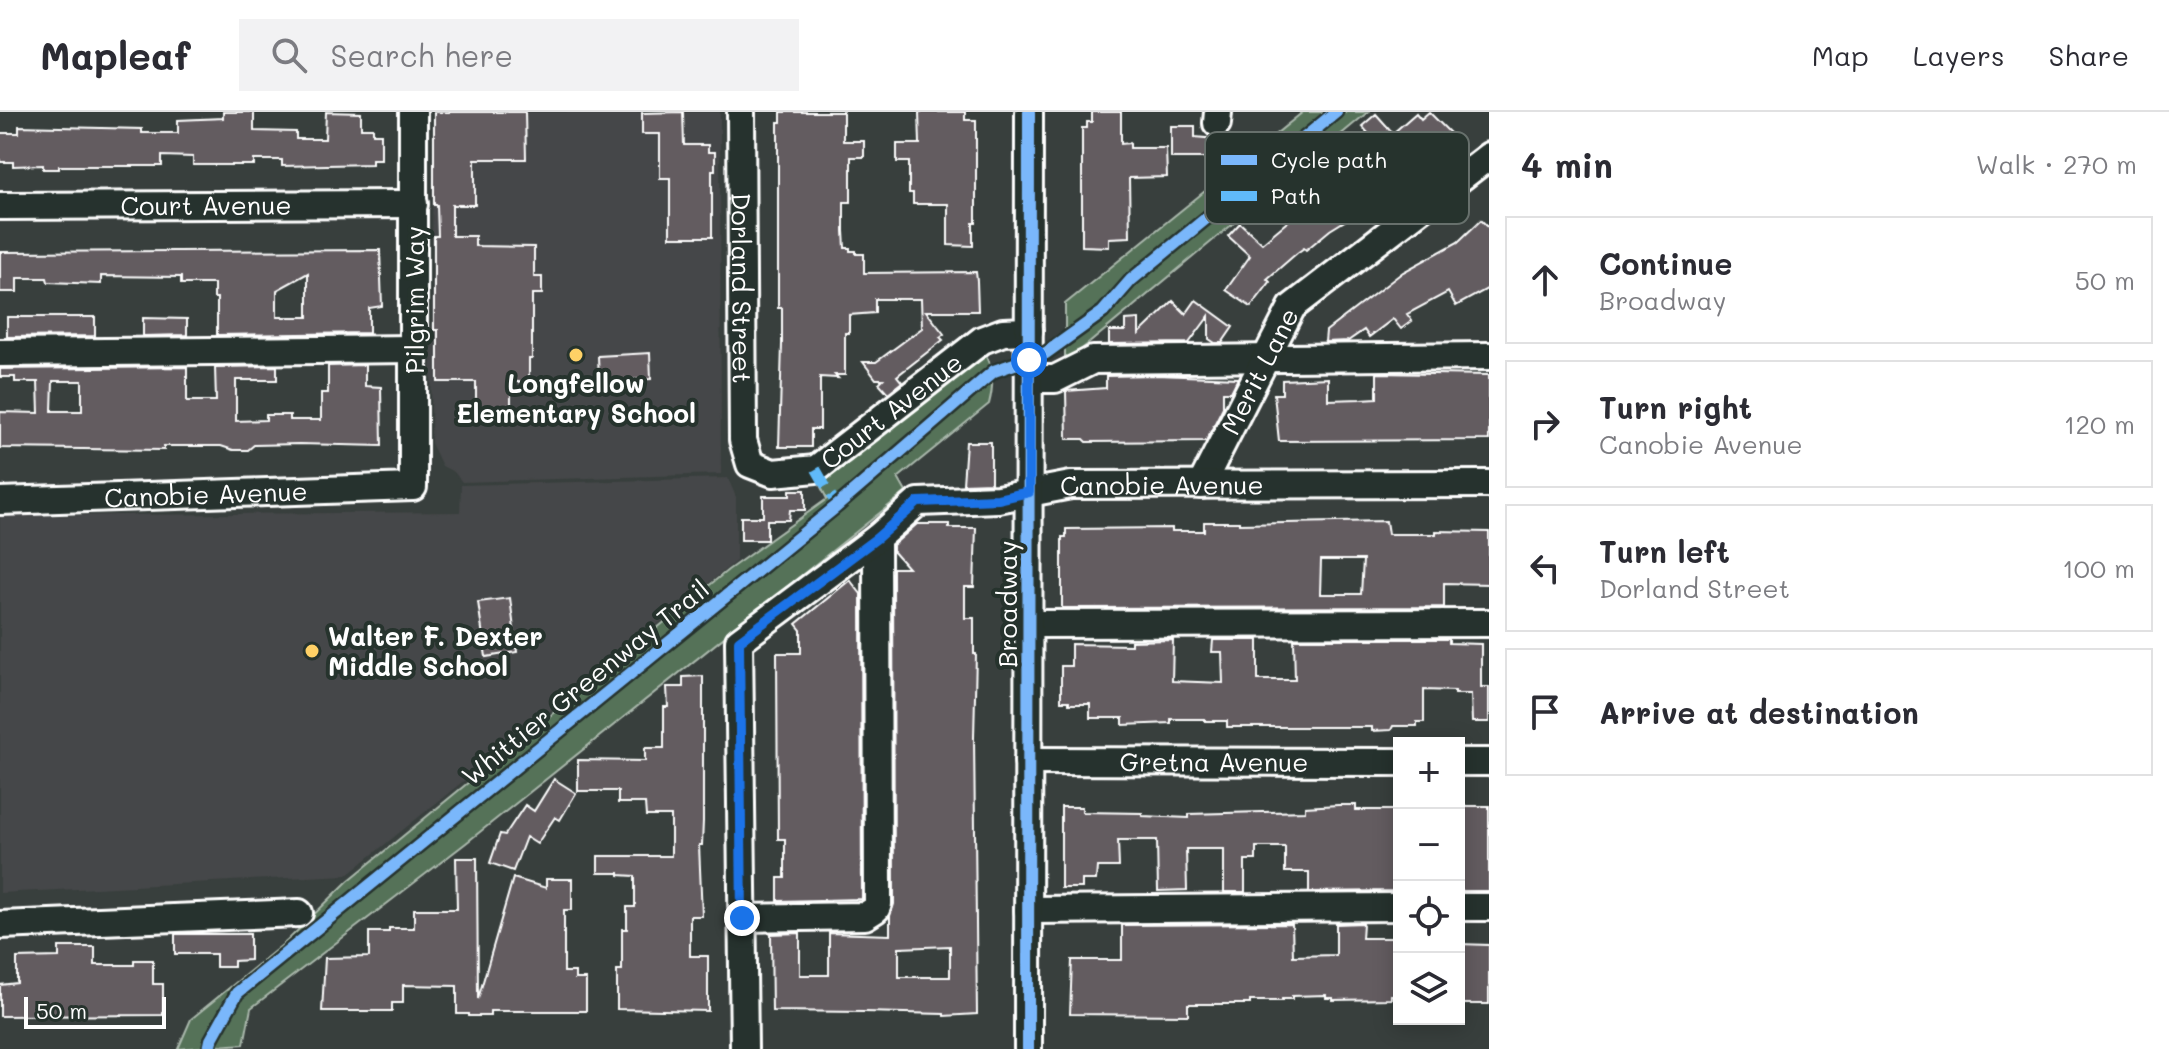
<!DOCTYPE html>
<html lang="en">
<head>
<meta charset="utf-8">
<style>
  :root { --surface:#fff; --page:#f2f2f3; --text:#2b2b33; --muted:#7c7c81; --line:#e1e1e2 }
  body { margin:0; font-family:Mali,sans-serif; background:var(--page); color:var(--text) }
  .controls { position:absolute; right:24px; bottom:24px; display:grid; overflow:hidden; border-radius:0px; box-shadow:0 4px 20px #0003 }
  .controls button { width:72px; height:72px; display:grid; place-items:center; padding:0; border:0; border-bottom:2px solid var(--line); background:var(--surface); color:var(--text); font:40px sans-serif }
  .scale { position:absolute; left:24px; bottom:20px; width:142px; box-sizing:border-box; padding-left:8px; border:4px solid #fff; border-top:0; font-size:22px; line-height:28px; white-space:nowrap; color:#fff; -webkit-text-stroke:6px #26332d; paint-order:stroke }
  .stop { position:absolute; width:24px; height:24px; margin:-18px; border:6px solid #1a73e8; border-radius:50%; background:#fff }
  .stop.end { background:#1a73e8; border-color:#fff; box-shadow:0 2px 8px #0008 }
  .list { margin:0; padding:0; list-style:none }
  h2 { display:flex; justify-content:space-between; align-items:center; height:104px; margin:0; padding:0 32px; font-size:34px }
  h2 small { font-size:26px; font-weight:400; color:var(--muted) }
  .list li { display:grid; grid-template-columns:52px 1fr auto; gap:24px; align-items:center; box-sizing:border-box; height:128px; margin:0 16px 16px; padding:0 16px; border:2px solid var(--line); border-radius:0px }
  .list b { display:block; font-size:30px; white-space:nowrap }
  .list p { margin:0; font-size:26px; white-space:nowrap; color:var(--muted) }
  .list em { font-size:26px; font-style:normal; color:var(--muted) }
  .icon { flex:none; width:44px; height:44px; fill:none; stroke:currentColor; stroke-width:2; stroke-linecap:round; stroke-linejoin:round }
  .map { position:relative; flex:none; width:1489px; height:937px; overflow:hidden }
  header { display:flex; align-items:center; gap:48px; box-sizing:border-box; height:112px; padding:0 40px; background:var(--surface); border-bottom:2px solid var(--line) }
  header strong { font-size:38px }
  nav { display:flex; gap:44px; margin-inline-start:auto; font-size:28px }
  .search { width:560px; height:72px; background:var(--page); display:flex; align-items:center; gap:20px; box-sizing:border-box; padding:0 28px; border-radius:0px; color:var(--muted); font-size:30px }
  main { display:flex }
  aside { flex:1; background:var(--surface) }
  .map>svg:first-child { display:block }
</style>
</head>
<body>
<header>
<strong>Mapleaf</strong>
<div class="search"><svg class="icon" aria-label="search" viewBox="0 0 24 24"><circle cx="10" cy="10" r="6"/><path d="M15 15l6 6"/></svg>Search here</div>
<nav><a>Map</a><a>Layers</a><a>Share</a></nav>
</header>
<main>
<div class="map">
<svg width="1489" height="937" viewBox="0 0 1489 937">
  <rect width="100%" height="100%" fill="#383f3d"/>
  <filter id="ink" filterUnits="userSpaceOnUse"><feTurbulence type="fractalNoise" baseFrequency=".0125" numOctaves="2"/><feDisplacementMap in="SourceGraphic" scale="16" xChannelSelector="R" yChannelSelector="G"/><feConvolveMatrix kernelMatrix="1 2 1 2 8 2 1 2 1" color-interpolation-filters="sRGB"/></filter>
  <g filter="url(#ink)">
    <path fill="#454748" d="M433 0H720L721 362 462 370 454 360 442 354 431 331Z
      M728 366 736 385V449L347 763 0 781V404L460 400 461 373Z"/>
    <path fill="#557259" stroke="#aab8ac" stroke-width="2" d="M1303 0H1368L1065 251V192Z
      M985 242C995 255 993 277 989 292L898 366 906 380 466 731 251 896 244 932 178 937 191 907 287 829 348 769 728 458 827 387 820 373Z"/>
    <path fill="#635b61" stroke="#fff" stroke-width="2" fill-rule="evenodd" d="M223 0H254V19L296 20V27H325L326 0 361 1V16H373V22H381V47H372V52L282 54V48H254V53H193V45L162 44V54H59V57H43V53L13 54V50H0V21H19V14L142 17V21H178V8L223 6Z
      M434 0H525L526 47H475V93H452V124H475V134L534 135V165H542V182H532V247H529V270H511V295H476V270H438V218H434V124H438L437 93H434Z
      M683 0 684 33H708V40H715V58H712V125H670V66H660V22H642V1Z
      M781 0H843V29H864V45H851V90H844V119L845 136H850V139H856V142H864V161L976 160 977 169 978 199H926L944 222 940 225 943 228 897 264 902 270 888 281 879 271 883 267H876L863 250H876L922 216 921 187H875V201L849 203V221H845V263H835L838 266 820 265V317H811V335H779L782 232V196H778V10H781Z
      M919 0H965V8H976V111H973V134L948 133V92H913V81H909V50H897V32H920Z
      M1092 0H1121V32L1130 31V36H1166L1167 65 1129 66 1130 125 1109 126V135L1082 134V16H1087V10H1092Z
      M1429 0 1451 22 1439 35 1443 40 1427 54 1424 51 1397 76 1395 73 1384 84 1380 85 1374 78 1346 98 1351 105 1330 118 1306 138 1304 136 1297 141 1267 167 1270 170 1251 195 1226 178 1250 144 1228 124 1240 111 1262 131 1310 91 1309 89 1339 67 1321 42 1335 31 1353 56 1378 33 1362 14 1376 2 1393 21 1416 1 1421 7Z
      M1171 14H1195V25L1216 27V46H1171Z
      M1481 108 1489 116V176L1456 194 1448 180 1407 202 1412 209 1401 217 1393 207 1369 225 1364 218 1348 229 1325 230 1326 219 1403 160 1458 130Z
      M380 138 382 194 369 196V221L217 223V186H214V172H181V165L101 164V172L48 170 47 166H17V180H0V140ZM308 161V205H277V178Z
      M1196 188 1233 215 1222 231H1215L1209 227V204L1189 231 1109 232V219H1125V208L1139 207V222L1173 189 1186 202Z
      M7 205H95V224L7 225Z
      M143 206 187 207V223L143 224Z
      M650 241 651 267 599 269 598 244Z
      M365 253V274L381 275 382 334 299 332 254 333 248 338H233L221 334H164V338L0 336V300L39 301 38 270H15V265H0V257L187 255V289H216L215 255 277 254V268H236V309L266 308V303H290V308H321V281H328V254ZM53 269H82V299H52Z
      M1377 261 1489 263V328L1279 329 1274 282H1282V268L1328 266V288L1361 287 1377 286Z
      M1156 263 1238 266 1231 280H1223V295L1206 329 1087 330 1084 327H1067L1066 279 1106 276V264Z
      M966 330H991V371L963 372Z
      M790 378H805V398H790L789 408H767V428H741V405H763V384H790Z
      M1386 409 1388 422H1436V419L1489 420V472L1444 471V495L1062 496V425H1066V417L1172 416V419H1204V410H1239V412ZM1321 448H1363L1361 482H1320Z
      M917 412H949V416H976L974 475H965V506H974V542H976L974 626 977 902 944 904V902L864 900 772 899 771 822 800 821V863H829V821L890 823V804L894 792 893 456H908L893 439V433ZM950 834V865H899V836Z
      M850 468 861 482 862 787 778 789V766H785V727H778L777 541H801V518L796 512Z
      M510 486 517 540 486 545 478 490Z
      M1294 527H1449V531L1481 532V575H1489V610H1472L1471 582H1455V579L1424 578V610H1417V614H1393L1391 618 1372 619V615H1227V609H1205V607H1171V611L1123 613V606H1090V592H1069V589H1061V554H1071V532L1131 533V529L1173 528 1172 569 1223 571 1222 540H1212L1213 528H1258V568H1295Z
      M703 564V709L702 733H699L702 804H690V844H708V899L617 897V858H622V817H627V795H635V764L619 763V761H598V744H671V704H646L645 691H618V679H578V648L645 649V636H664V595H668L667 575H683V565Z
      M554 667 576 681 560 708 555 705 537 732 526 725 513 759 490 751 500 722 505 723 525 693 534 699Z
      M1338 693H1356V698H1394L1397 779 1309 780V760H1285V735H1256V748H1245V780H1224V737H1186L1187 778 1158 779 1157 728H1118L1119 755H1097L1096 768H1082V776H1061V695H1082V700L1142 701V704L1189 706V702L1305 699V695Z
      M1459 694H1489V779H1459Z
      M456 746H477L478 887 513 766 546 776V767H572V798H564V860H575V867H586V899H490V904H469V902H457V874L403 873V891H392V899H322L325 846 369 845V820H389V816H414V797H457Z
      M1363 811 1362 826H1398L1395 883H1391V887L1333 888V886H1326V883L1292 884V887H1282V889H1250V892H1188V903L1070 902 1072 848H1122V813L1292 812 1293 844 1336 843V812Z
      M175 822H250V848L234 849V855H216V842H175Z
      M1459 832 1489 833V892H1459Z
      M59 835H95V853H134V848H153V872H163V903L0 904V873L17 871V846L59 845Z"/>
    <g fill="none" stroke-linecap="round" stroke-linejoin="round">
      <g stroke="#fff" stroke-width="32">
        <g id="minor">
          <path id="s1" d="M741 0 743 328 750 352 773 361 816 357 982 228 1003 220 1029 219"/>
          <path d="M1217 11 1218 0"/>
          <path id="s2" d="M0 94 414 92"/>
          <path d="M0 241 414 237"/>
          <path d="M1029 267H1055L1093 248 1489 244"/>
          <path id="s3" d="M1201 373 1292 195 1489 44"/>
          <path id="s4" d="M0 389 413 375V0"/>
          <path d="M1029 512 1489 511"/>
          <path id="s5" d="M1028 649 1399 650"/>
          <path d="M1459 650H1489"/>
          <path d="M1459 795H1489"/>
          <path d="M1028 798 1399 795"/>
          <path d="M742 806 865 804 876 797 878 792 877 426"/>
          <path d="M0 813 299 801"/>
          <path id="s6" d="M744 937 739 529 877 426 918 390 998 387 1071 373 1489 372"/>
          <path d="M1028 937 1029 0"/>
        </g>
      </g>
      <use href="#minor" stroke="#26332d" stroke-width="26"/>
      <path stroke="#60bafa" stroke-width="10" stroke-dasharray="20 10" stroke-linecap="butt" d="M816 357 837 394"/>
      <g stroke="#26332d" stroke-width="17">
        <path id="cycleway" d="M209 937 211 928 237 881 837 394 994 259 1046 241 1103 200 1131 168 1336 0
          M1028 937 1029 0"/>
      </g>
      <use href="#cycleway" stroke="#7ab7fb" stroke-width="12"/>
    </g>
  </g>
  <g fill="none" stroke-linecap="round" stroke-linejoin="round" filter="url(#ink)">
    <path stroke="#1a73e8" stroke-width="10" d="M742 806 739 529 877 426 918 390 998 387 1029 380V248"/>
  </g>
  <g fill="#ffd166" stroke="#26332d" stroke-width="3">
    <circle cx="576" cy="243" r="8"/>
    <circle cx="312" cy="539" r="8"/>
  </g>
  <g text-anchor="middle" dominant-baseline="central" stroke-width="8" stroke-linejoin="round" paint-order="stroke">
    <g font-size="26" fill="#fff" stroke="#26332d">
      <text stroke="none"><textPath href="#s2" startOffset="206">Court Avenue</textPath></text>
      <text stroke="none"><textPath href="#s1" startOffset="176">Dorland Street</textPath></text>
      <text transform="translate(414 188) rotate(-90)">Pilgrim Way</text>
      <text stroke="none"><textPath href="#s3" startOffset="128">Merit Lane</textPath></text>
      <text stroke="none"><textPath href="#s1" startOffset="516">Court Avenue</textPath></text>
      <text stroke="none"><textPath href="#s6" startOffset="880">Canobie Avenue</textPath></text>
      <text stroke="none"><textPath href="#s4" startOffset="206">Canobie Avenue</textPath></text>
      <text transform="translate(1007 492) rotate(-90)">Broadway</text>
      <text transform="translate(585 570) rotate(-39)">Whittier Greenway Trail</text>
      <text stroke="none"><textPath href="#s5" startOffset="186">Gretna Avenue</textPath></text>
    </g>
    <g font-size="26" font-weight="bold" fill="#fff" stroke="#26332d">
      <text x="576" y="271">Longfellow<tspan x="576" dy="30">Elementary School</tspan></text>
      <text x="328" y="524" text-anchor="start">Walter F. Dexter<tspan x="328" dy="30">Middle School</tspan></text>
    </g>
  </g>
  <rect x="1205" y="20" width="264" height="92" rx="12" fill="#26332d" stroke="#67706c" stroke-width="2"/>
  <rect x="1221" y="43" width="36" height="10" fill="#7ab7fb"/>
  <rect x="1221" y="79" width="36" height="10" fill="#60bafa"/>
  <g font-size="22" fill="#fff">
    <text x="1271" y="56">Cycle path</text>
    <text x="1271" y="92">Path</text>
  </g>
</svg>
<div class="controls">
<button>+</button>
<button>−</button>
<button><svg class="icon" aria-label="locate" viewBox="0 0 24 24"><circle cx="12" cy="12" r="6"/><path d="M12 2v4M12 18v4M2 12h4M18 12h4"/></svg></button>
<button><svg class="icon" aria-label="layers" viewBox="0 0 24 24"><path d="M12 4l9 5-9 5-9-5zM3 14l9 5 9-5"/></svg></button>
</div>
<div class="scale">50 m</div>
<div class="stop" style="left:1029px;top:248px"></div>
<div class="stop end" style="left:742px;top:806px"></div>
</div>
<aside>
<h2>4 min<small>Walk · 270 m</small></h2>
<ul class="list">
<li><svg class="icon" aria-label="ahead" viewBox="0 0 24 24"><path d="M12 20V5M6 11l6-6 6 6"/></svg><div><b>Continue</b><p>Broadway</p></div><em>50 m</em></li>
<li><svg class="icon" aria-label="right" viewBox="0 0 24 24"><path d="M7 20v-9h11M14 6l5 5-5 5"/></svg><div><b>Turn right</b><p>Canobie Avenue</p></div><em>120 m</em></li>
<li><svg class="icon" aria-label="left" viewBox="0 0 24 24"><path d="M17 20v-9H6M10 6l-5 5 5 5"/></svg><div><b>Turn left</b><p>Dorland Street</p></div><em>100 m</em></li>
<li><svg class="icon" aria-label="arrive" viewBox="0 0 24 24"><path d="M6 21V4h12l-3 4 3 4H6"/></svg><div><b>Arrive at destination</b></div></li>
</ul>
</aside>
</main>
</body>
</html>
